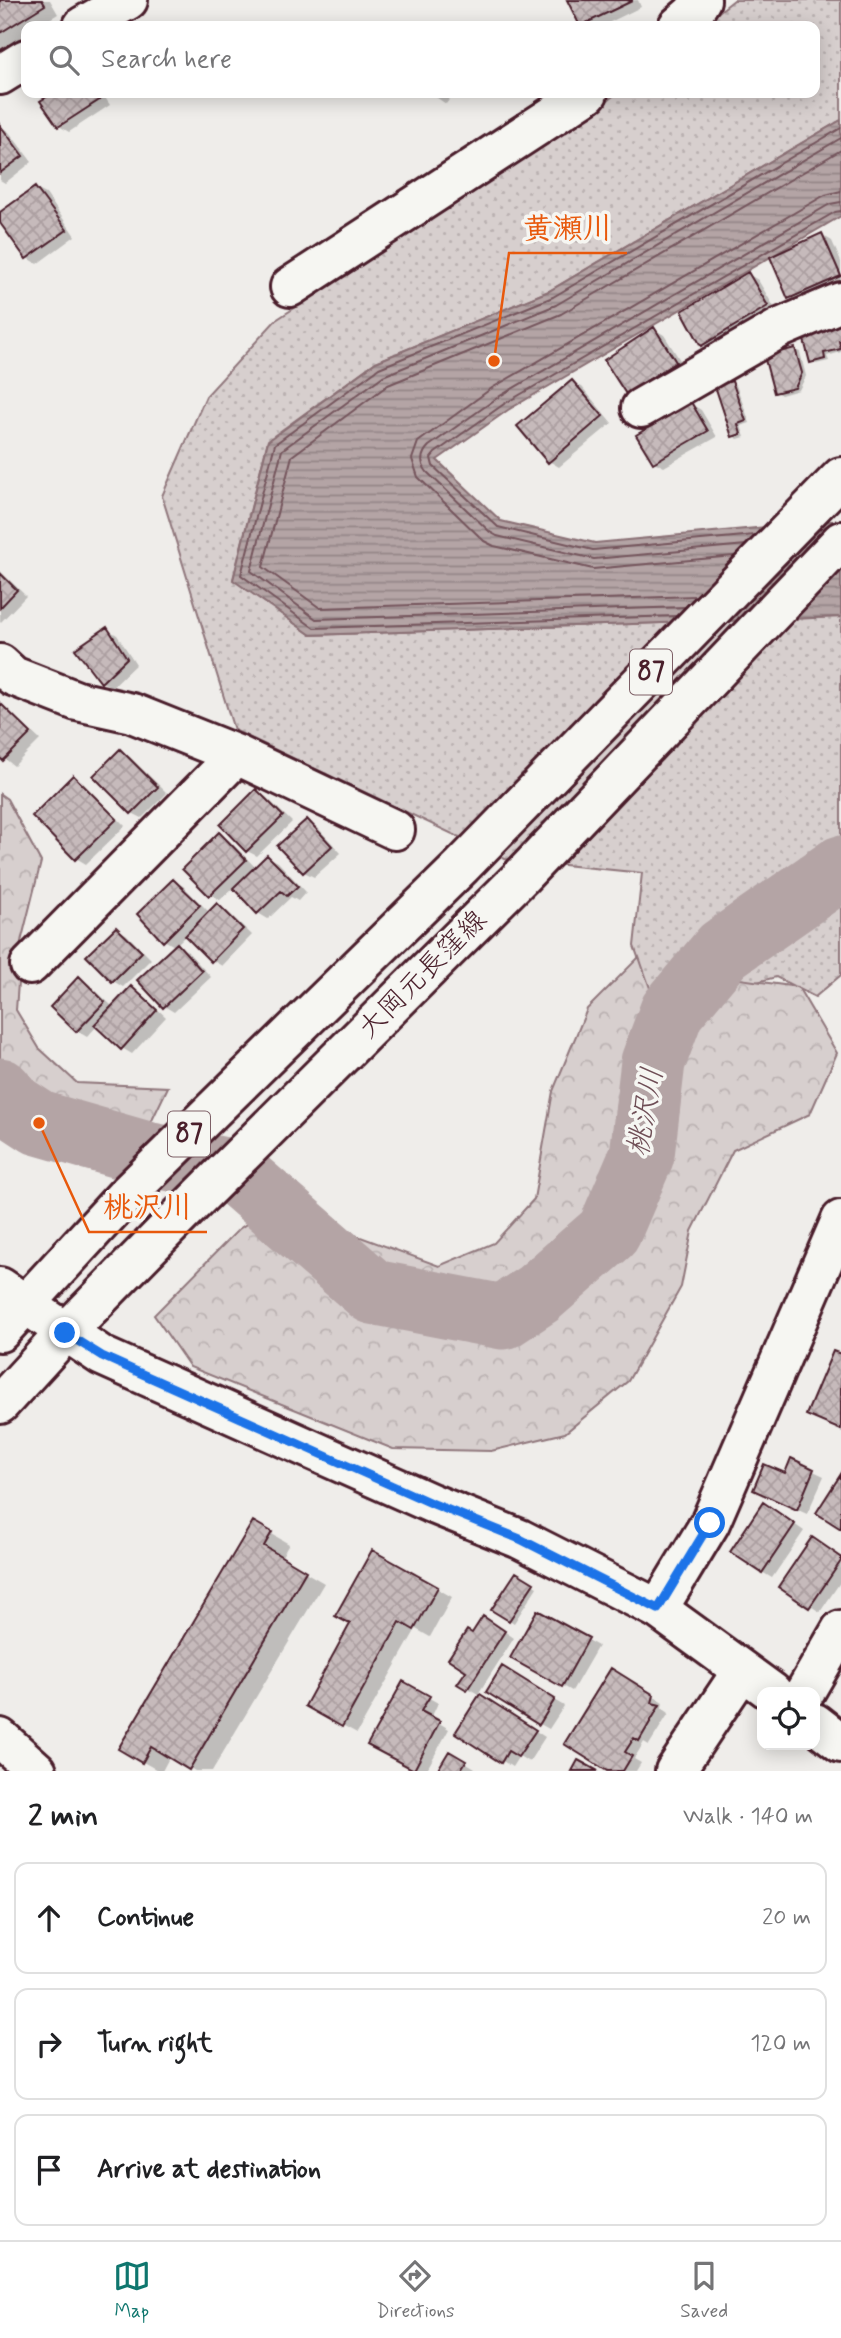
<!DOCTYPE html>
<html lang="en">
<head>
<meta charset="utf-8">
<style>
  :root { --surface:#fff; --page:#f2f2f2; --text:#202124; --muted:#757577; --line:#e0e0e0; --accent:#0f766e }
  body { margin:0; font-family:Mynerve,"Klee One",sans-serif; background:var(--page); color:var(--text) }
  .controls { position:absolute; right:21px; bottom:21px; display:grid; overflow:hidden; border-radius:14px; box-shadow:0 4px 18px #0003 }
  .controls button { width:63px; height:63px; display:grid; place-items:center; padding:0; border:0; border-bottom:2px solid var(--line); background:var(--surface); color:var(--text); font:35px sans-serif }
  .stop { position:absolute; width:21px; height:21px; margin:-16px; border:5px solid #1a73e8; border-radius:50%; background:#fff }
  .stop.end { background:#1a73e8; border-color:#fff; box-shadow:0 2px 7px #0008 }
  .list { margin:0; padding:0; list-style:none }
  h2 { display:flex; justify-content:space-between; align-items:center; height:91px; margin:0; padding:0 28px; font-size:30px }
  h2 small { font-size:23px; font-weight:400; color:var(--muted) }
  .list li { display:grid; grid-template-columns:46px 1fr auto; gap:21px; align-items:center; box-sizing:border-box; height:112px; margin:0 14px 14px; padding:0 14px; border:2px solid var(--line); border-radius:14px }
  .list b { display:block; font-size:26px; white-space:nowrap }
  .list em { font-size:23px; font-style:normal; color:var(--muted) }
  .icon { flex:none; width:38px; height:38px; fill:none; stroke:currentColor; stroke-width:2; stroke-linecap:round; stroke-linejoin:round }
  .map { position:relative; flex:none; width:841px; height:1771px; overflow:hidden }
  .search { position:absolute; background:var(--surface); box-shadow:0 4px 18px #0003; left:21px; right:21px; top:21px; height:77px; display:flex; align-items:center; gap:18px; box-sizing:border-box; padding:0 24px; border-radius:14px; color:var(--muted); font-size:26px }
  .sheet { height:469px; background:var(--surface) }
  nav { display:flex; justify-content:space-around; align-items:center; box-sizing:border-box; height:98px; border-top:2px solid var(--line); background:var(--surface); font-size:19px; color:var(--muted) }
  nav a { display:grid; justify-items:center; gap:4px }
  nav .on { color:var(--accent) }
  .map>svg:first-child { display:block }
</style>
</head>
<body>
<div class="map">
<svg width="841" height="1771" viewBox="0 0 841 1771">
  <defs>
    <pattern id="grass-dots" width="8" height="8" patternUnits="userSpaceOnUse" patternTransform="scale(1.75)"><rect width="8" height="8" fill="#d7cfce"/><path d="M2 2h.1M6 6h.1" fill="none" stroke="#bab1b1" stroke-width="1.8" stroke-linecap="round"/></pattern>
    <pattern id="forest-crowns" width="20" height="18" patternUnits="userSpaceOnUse" patternTransform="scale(1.75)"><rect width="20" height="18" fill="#d7cfce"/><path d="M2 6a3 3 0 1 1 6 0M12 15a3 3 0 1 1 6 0" fill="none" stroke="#bab1b1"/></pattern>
    <pattern id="water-rules" width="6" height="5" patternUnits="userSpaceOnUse" patternTransform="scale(1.75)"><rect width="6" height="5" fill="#b4a4a5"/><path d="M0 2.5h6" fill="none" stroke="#948587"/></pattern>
    <pattern id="building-cross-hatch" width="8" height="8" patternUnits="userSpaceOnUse" patternTransform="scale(1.75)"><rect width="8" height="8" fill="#c6babb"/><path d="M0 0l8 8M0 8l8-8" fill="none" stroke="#ac9fa1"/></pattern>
  </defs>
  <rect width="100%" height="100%" fill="#efedea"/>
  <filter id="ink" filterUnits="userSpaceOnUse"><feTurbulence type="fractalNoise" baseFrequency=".0143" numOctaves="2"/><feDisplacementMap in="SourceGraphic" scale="14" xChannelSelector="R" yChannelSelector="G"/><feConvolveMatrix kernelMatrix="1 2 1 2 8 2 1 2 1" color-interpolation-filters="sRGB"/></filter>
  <g filter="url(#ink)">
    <path fill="url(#grass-dots)" stroke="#90777c" stroke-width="2" d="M734 0H841V120L549 291 376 362 268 440 233 579 311 635 841 617V975L815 997 776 977 657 1008 634 946 642 873 505 859 234 730 162 496 206 396 276 320 576 125 617 93H815V26H701Z"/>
    <path fill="url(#forest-crowns)" stroke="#90777c" stroke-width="2" d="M0 794 7 799 41 862 21 942 16 1010 39 1048 77 1083 168 1087 145 1135 63 1114 0 1094Z
      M639 957 657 1008 740 979 798 987 837 1053 810 1114 733 1150 692 1231 681 1287 628 1381 565 1433 491 1451 393 1449 190 1367 154 1315 239 1229 274 1205 439 1266 494 1243 534 1199 553 1091 587 1009Z"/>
    <path fill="url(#water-rules)" stroke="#8a6f74" stroke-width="2" d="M841 120V216L508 410 437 460 501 521 595 543 841 520V617L311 635 233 580 268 441 376 362 549 291Z"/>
    <path fill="#0003" d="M0 0H50L58 14 38 26H26V34L0 50Z
      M569 0H638L641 7 602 26H583Z
      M56 93H102L110 105 69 132 59 126 43 101Z
      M430 93H454L446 104Z
      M0 126 9 132 32 162 5 183 0 180Z
      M36 189 46 194 75 236 37 264 27 258 0 220V214Z
      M822 235 832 241 841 262V285L800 304 790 298Z
      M748 274 758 280 777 312 712 350 702 345Z
      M841 323V352L827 356 829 361 816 364 812 361Z
      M654 329 664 335 685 368 638 399 628 393 606 360Z
      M795 350 800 352 806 376 799 390 781 395 776 392Z
      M572 382 582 387 612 423 559 467 549 461Z
      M732 382 736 385 750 423 741 426 745 437 738 439 733 436Z
      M691 404 701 410 717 437 664 467 654 462Z
      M0 571 26 596 0 623Z
      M107 629 117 635 136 664 112 687 102 682Z
      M0 702 40 740 14 766 0 755Z
      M120 751 130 757 167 793 142 818 132 813Z
      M73 778 83 783 125 826 86 864 76 858Z
      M256 791 266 797 292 822 257 856 247 851 222 825Z
      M307 821 317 827 341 853 314 877 304 872Z
      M219 835 229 840 256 868 268 857 278 862 306 892 298 901 291 897 268 919 258 913 234 887 220 900 210 894Z
      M173 881 183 886 210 913 217 905 227 911 252 935 222 966 212 960 186 935 176 945 187 951 211 977 174 1012 164 1006 176 947 164 940Z
      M116 929 126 934 151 959 123 987 113 981 89 956Z
      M79 978 89 984 113 1007 131 988 141 994 166 1017 132 1054 122 1048 97 1026 87 1037 77 1031Z
      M792 1461 824 1476 807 1514 765 1495 786 1475Z
      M774 1510 804 1531 772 1578 762 1572Z
      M253 1523 289 1544 281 1558 324 1583 212 1771H195L170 1756 162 1771H159L120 1749Z
      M373 1552 452 1597 430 1637 416 1629 357 1733 307 1706 352 1624Z
      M841 1558V1581L820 1612 781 1587Z
      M516 1574 537 1587 514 1623 493 1609Z
      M538 1613 598 1646 572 1691 512 1657Z
      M494 1624 514 1638 478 1694 460 1683 468 1670 473 1635Z
      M502 1669 564 1706 549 1729 540 1724Z
      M612 1671 663 1702 662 1708 669 1713 649 1745 644 1742 634 1759 641 1763 636 1771H610Z
      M403 1683 438 1703 431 1718 449 1729 426 1771H418L370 1744Z
      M491 1702 545 1737 529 1762 519 1756 512 1767 458 1732Z
      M450 1753 475 1768 473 1771H439Z"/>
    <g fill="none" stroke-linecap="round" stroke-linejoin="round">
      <path stroke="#74545c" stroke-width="2" d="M755 535 593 550 498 527 433 466 431 458 435 453 504 404 835 212 841 211
        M746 545 594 559 497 536 490 532 427 472C420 463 421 454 429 446L500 396 830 204 841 202
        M734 556 593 569 494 546 484 541 418 477 412 459 418 442 492 388 825 195 841 191
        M696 596 320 608 263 567 292 456 388 385 561 314 841 150
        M685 607 316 619 251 571 282 450 383 376 556 305 841 138
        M677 616 314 628 241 575 275 444 379 368 553 297 841 128"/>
      <path stroke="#b4a4a5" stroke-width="65" d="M0 1090 13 1106 39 1123 147 1154 235 1172 373 1292 503 1317 538 1294 609 1232 642 1155 653 1062 672 1011 723 950 841 868"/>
    </g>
    <path fill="url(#building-cross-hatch)" stroke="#4a1f2b" stroke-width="2" d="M0 0H42L45 5 0 33Z
      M567 0H632V1L580 26Z
      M53 93H97L101 99 58 127 40 101Z
      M0 125 23 156 0 173Z
      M35 187 67 230 26 259 0 223V212Z
      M822 233 841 276 788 299 770 257Z
      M748 272 768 306 701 346 682 311Z
      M841 321V341H839L841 349 824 353 825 359 810 363 802 332Z
      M654 327 676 362 626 394 604 360Z
      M795 348 802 373 795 388 774 393 764 356Z
      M572 380 603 416 548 463 517 426Z
      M732 381 746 421 738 424 741 434 732 437 715 386Z
      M691 402 708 431 653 463 636 435Z
      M0 573 17 590 0 608Z
      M107 627 127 658 101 683 75 649Z
      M0 703 31 733 3 761 0 758Z
      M120 749 158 787 131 814 93 776Z
      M73 775 117 819 75 860 32 816Z
      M256 789 283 816 246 852 220 825Z
      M307 819 332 846 303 873 277 846Z
      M219 832 246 860 209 896 182 869Z
      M267 855 298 886 287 896 281 891 257 914 233 888Z
      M173 879 200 905 163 942 137 914Z
      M217 903 243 929 211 962 185 936Z
      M116 927 142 952 112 982 86 956Z
      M177 943 202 971 163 1008 137 980Z
      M79 976 105 1002 76 1032 50 1007Z
      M131 986 157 1010 121 1050 94 1025Z
      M833 1351 841 1354V1430L806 1415Z
      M791 1458 814 1469 797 1510 753 1490 764 1464 785 1473Z
      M841 1474V1529L816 1513Z
      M763 1502 795 1524 762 1573 730 1552Z
      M253 1521 272 1532 264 1546 306 1571 189 1770 151 1747 142 1763 118 1749Z
      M812 1537 841 1557V1561L809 1608 778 1587Z
      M372 1550 438 1587 414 1630 400 1622 342 1727 305 1706 350 1624 335 1616Z
      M516 1572 534 1583 509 1621 491 1610Z
      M537 1610 589 1638 562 1687 510 1658Z
      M483 1616 505 1631 467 1690 457 1684 466 1671 448 1659 467 1630 472 1633Z
      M502 1666 555 1699 539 1725 486 1692Z
      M611 1668 654 1695 652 1703 660 1705 639 1741 634 1738 625 1752 632 1756 623 1771H607L564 1744Z
      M403 1681 430 1696 421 1711 440 1721 414 1770 367 1745Z
      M480 1694 536 1730 518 1757 508 1751 501 1763 455 1733Z
      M449 1751 466 1761 460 1771H437Z
      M578 1760 598 1771H572Z"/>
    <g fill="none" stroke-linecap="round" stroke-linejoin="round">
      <g stroke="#4a1f2b" stroke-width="44">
        <path id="street" d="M83 26 128 0
          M678 26 693 13 701 0
          M0 75 26 59
          M290 287 588 93
          M641 408 780 328 841 302
          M0 664 13 676 77 701 132 713 237 755 395 830
          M30 965 237 755
          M658 1609 710 1523 841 1220
          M805 1692 841 1630
          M0 1738 37 1771
          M675 1771 742 1671"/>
      </g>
      <g stroke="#4a1f2b" stroke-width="44">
        <path id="secondary" d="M0 1287 102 1356 431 1503 520 1539 658 1609 772 1692
          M815 1723 841 1743"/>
      </g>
      <g stroke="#4a1f2b" stroke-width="44">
        <path id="primary" d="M0 1332 125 1196 462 866 841 477
          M0 1404 65 1333 175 1221 520 878 841 541"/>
      </g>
      <use href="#street" stroke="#f6f6f2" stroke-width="38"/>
      <use href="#secondary" stroke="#f6f6f2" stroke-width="38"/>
      <use href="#primary" stroke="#f6f6f2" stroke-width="38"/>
    </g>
  </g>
  <g fill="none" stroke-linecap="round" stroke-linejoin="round" filter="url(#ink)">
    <path stroke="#1a73e8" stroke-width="9" d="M65 1333 102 1356 431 1503 520 1539 658 1609 710 1523"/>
  </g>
  <g text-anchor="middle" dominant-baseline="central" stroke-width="7" stroke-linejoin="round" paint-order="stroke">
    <g fill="#f6f6f2" stroke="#7e6067" stroke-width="2">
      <rect x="630" y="649.5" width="42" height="45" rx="5"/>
      <rect x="168" y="1111.5" width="42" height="45" rx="5"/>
    </g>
    <g font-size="26" font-weight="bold" fill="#4a1f2b">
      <text x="651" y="672">87</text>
      <text x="189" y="1134">87</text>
    </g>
    <g font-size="28" fill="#4a1f2b" stroke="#f6f6f2">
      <text transform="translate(423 975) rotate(-45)">大岡元長窪線</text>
    </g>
    <g font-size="30" font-style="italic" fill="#6f4e56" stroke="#f6f6f2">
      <text transform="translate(646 1112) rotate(-80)">桃沢川</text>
    </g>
  </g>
  <path fill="none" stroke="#e8590c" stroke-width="2.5" d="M494 361L509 253H627M39 1123L89 1232H207"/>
  <g fill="#e8590c" stroke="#f6f6f2" stroke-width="2.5">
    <circle cx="494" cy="361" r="7"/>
    <circle cx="39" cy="1123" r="7"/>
  </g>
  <g font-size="30" text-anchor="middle" font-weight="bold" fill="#e8590c" stroke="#f6f6f2" stroke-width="7" stroke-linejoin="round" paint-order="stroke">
    <text x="568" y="238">黄瀬川</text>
    <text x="148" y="1217">桃沢川</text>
  </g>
</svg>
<div class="controls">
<button><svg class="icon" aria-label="locate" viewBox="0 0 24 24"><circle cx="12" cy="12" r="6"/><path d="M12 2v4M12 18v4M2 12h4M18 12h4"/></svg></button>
</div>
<div class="stop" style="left:710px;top:1523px"></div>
<div class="stop end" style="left:65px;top:1333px"></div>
<div class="search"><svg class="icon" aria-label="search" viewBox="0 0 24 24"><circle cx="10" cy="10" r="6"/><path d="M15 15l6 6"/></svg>Search here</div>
</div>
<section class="sheet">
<h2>2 min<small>Walk · 140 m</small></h2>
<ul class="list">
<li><svg class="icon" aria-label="ahead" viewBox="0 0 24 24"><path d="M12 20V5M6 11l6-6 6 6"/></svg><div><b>Continue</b></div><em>20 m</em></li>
<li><svg class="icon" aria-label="right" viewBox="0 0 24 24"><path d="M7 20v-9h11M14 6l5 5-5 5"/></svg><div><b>Turn right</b></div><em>120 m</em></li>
<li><svg class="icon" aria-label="arrive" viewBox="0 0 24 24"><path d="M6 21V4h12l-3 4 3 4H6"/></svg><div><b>Arrive at destination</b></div></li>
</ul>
</section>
<nav>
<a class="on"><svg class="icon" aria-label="map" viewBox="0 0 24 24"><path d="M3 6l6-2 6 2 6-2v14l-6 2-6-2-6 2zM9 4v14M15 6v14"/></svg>Map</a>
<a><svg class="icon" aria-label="directions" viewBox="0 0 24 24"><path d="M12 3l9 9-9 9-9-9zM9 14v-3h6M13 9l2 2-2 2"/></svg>Directions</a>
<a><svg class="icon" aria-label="saved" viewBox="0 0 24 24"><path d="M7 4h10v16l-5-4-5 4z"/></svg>Saved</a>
</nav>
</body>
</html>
